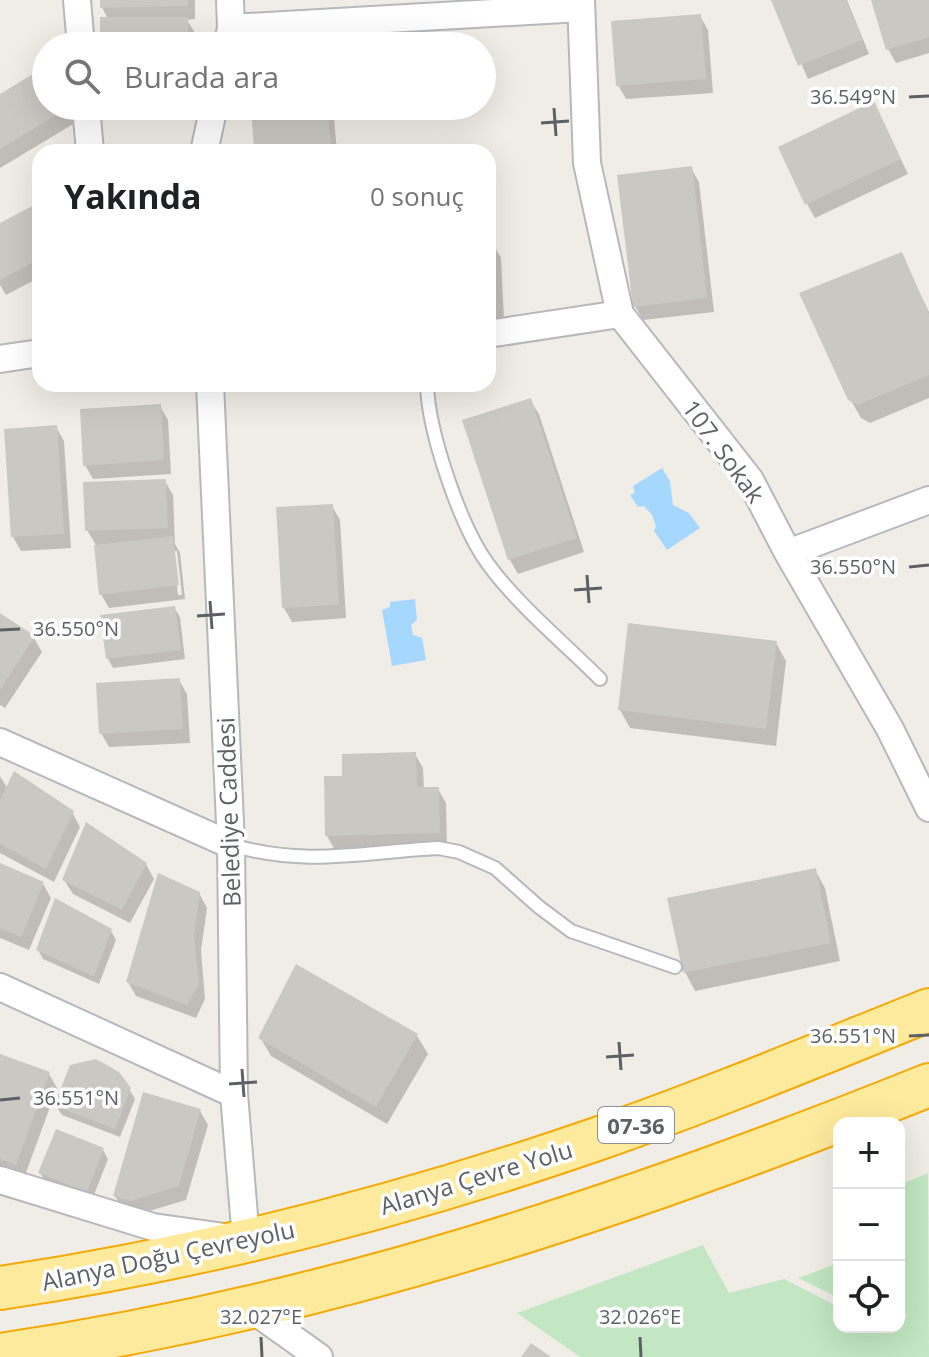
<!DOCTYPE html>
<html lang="tr">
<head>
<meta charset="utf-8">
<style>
  :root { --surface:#fff; --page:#f2f2f2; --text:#202124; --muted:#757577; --line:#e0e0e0 }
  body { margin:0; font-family:"Open Sans",sans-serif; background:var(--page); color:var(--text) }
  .controls { position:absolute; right:24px; bottom:24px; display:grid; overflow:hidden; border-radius:16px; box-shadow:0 8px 32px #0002 }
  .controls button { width:72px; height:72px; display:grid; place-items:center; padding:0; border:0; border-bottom:2px solid var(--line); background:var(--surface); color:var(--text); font:40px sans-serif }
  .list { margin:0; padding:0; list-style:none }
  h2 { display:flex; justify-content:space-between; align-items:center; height:104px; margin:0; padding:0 32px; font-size:34px }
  h2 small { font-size:26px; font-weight:400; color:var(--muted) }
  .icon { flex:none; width:44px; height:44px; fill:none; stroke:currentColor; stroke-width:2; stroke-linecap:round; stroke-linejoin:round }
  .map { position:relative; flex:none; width:929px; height:1357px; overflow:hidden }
  .search { position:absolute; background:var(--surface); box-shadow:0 8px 32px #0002; left:32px; top:32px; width:464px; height:88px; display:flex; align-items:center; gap:20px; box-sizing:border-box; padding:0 28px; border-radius:44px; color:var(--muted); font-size:30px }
  .panel { position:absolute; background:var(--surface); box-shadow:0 8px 32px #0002; left:32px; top:144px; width:464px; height:248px; border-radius:24px }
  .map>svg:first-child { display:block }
</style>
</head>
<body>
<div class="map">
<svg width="929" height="1357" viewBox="0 0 929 1357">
  <rect width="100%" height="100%" fill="#f0ede6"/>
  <path fill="#c2e7c2" d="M928 1173 929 1357H580L517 1313 703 1245 729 1293 784 1279 839 1307V1327H899V1320L907 1317 899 1297V1185Z
    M839 1263V1298L798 1278Z"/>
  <path fill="#a6d8ff" d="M662 468 670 481 673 505 689 513 700 528 667 550 654 531 656 526 652 515 644 506 638 507 630 495 635 493 633 486Z
    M415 599 417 620 411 625 413 635 422 638 426 660 392 666 382 610 390 607V602Z"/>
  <path fill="#0003" fill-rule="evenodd" d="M102 0H195V19L187 20 195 33V46H102L108 19 102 7Z
    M773 0H847L869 54 808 79Z
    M873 0H929V53L896 63 888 49Z
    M700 16 708 30 713 93 626 99 618 85Z
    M46 69V106H72L80 120 0 168V97Z
    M253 106H333L337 152H256Z
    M881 118 908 174 815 218 807 204Z
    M691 168 699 182 714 312 643 320 635 306Z
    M40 204V277L6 295 0 285V225Z
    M488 240H491L501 258 505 340 488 341Z
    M901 254 929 312V398L870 423 861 418 850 399Z
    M530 400 539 414 584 552 518 574 510 560 465 421Z
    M160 406 168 420 171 474 93 479 85 465Z
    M56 427 64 441 71 548 21 551 13 537Z
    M165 481 173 495 175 544 180 553 185 599 109 608 101 594 96 545 87 530ZM173 551H177L182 595H178Z
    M332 506 340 520 346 618 292 622 284 608Z
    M174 608 180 617 185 659 113 668 108 659Z
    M0 616 34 638 42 652 5 708 0 705Z
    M776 643 786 661 776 746 630 728 620 710Z
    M179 680 187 694 190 743 109 747 101 733Z
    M415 754 423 768 424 789H438L446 803 447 847 335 850 327 836 344 778Z
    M0 776 8 789 72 812 80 827 54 882 0 853Z
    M146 864 154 879 130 923 73 894 64 880Z
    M0 865 43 884 51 898 29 950 0 938Z
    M815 870 825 888 840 961 695 991 685 972Z
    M199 893 207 908 201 950 205 999 196 1018 136 996 128 982Z
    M111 931 116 940 99 984 43 959 38 950Z
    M417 1036 428 1054 387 1124 271 1056 260 1037Z
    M0 1056 49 1074 57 1088 24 1178 0 1169Z
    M129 1089 135 1099 120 1137 62 1115 56 1106Z
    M200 1111 208 1125 186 1200 139 1214 123 1210 115 1196Z
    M103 1150 108 1159 92 1200 46 1182 40 1173Z"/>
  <path fill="#cac8c3" d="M100 0H188V6L100 8Z
    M771 0H846L863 40 798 66Z
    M871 0H929V37L886 50Z
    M701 14 706 79 616 86 611 21Z
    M100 17H188V46H100Z
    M46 66V106H71L0 149V94Z
    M874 101 901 159 805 205 778 147Z
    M251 106H328L331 152H254Z
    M692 166 707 298 633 307 617 175Z
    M40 202V259L0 280V223Z
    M488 238H492L496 322H488Z
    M902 252 929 314V375L858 405 848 400 799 293Z
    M531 398 577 538 508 560 462 420Z
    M161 404 164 460 83 466 80 409Z
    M57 425 64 534 11 537 4 429Z
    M166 479 168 528 85 531 83 482Z
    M333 504 339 605 282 608 276 507Z
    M173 536 179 585 99 595 94 545Z
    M175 606 181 650 106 659 100 615Z
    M0 613 35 636 0 690Z
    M628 623 777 641 766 729 618 710Z
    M180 678 183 729 99 734 96 683Z
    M416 752 417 787H439L440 833 325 836 324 776H342V754Z
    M14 771 74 811 46 869 0 844V800Z
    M86 822 147 863 122 910 62 880Z
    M0 863 44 882 21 937 0 928Z
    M816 868 831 943 683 973 667 898Z
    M158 873 200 892 194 935 199 984 187 1005 126 982Z
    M55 898 112 929 94 976 36 950Z
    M296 964 418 1034 376 1107 258 1038Z
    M0 1054 50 1072 16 1165 0 1159Z
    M96 1059 119 1072 131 1088 115 1129 54 1106 70 1065Z
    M143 1092 201 1109 179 1186 130 1201 113 1196Z
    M56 1129 104 1148 87 1192 38 1173Z
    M531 1343 551 1357H521Z"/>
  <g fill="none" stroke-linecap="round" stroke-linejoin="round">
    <g stroke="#b6b8bc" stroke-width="16">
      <path id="service" d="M427 384C428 431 460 526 488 564 516 603 565 644 600 679
        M231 845C306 867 363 852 438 848L459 852 495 868 539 907 571 931 675 967"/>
    </g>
    <g stroke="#b6b8bc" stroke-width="30">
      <path id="minor" d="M77 0 81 46
        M581 0 587 163 620 314 750 480 788 553 890 729 929 808
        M231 28 581 8
        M227 46 231 28 230 0
        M86 106 90 152
        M204 152 214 106
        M488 334 620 314
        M0 359 40 353
        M788 553 929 500
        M0 742 231 845
        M0 987 234 1094
        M0 1180 153 1227 246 1240 234 1094 231 845 210 384
        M250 1308 319 1357"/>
    </g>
    <g stroke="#f5a900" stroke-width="46">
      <path id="trunk" d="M0 1288C203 1258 403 1206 597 1139 709 1100 819 1054 929 1010
        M0 1355C325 1307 625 1207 929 1085"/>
    </g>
    <use href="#service" stroke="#fff" stroke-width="12"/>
    <use href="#minor" stroke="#fff" stroke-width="26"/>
    <use href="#trunk" stroke="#feea9d" stroke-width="42"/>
  </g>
  <path fill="none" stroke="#5d6166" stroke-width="3" d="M909 97 929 96M554 108 556 136M541 123 569 121M909 567 929 565M587 575 589 603M574 590 602 588M210 601 212 629M197 616 225 614M0 630 20 629M909 1036 929 1035M619 1042 621 1070M606 1057 634 1055M242 1069 244 1097M229 1084 257 1082M0 1100 20 1098M261 1337 262 1357M640 1337 641 1357"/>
  <g text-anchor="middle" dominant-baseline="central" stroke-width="7" stroke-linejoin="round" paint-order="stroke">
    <rect fill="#fff" stroke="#8e9094" stroke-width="2" x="598" y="1107" width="76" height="36" rx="6"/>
    <g font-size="22" font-weight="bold" fill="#5d6166">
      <text x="636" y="1125">07-36</text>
    </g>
    <g font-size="24" fill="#5d6166" stroke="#fff">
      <text transform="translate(724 451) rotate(54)">107. Sokak</text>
      <text transform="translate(228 812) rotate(-92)">Belediye Caddesi</text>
      <text transform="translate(476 1177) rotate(-17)">Alanya Çevre Yolu</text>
      <text transform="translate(168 1255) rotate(-12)">Alanya Doğu Çevreyolu</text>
    </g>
  </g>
  <g font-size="20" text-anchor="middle" fill="#5d6166" stroke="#fff" stroke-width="7" stroke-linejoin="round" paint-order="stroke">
    <text x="853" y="104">36.549°N</text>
    <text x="853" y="574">36.550°N</text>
    <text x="76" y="636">36.550°N</text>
    <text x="853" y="1043">36.551°N</text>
    <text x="76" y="1105">36.551°N</text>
    <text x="261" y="1324">32.027°E</text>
    <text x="640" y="1324">32.026°E</text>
  </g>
</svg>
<div class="controls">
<button>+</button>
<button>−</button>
<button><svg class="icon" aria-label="locate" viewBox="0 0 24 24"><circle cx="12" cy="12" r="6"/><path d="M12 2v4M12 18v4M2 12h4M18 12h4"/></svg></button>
</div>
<div class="search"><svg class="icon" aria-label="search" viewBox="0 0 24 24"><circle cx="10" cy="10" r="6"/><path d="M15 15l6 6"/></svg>Burada ara</div>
<section class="panel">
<h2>Yakında<small>0 sonuç</small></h2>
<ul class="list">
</ul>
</section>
</div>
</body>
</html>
